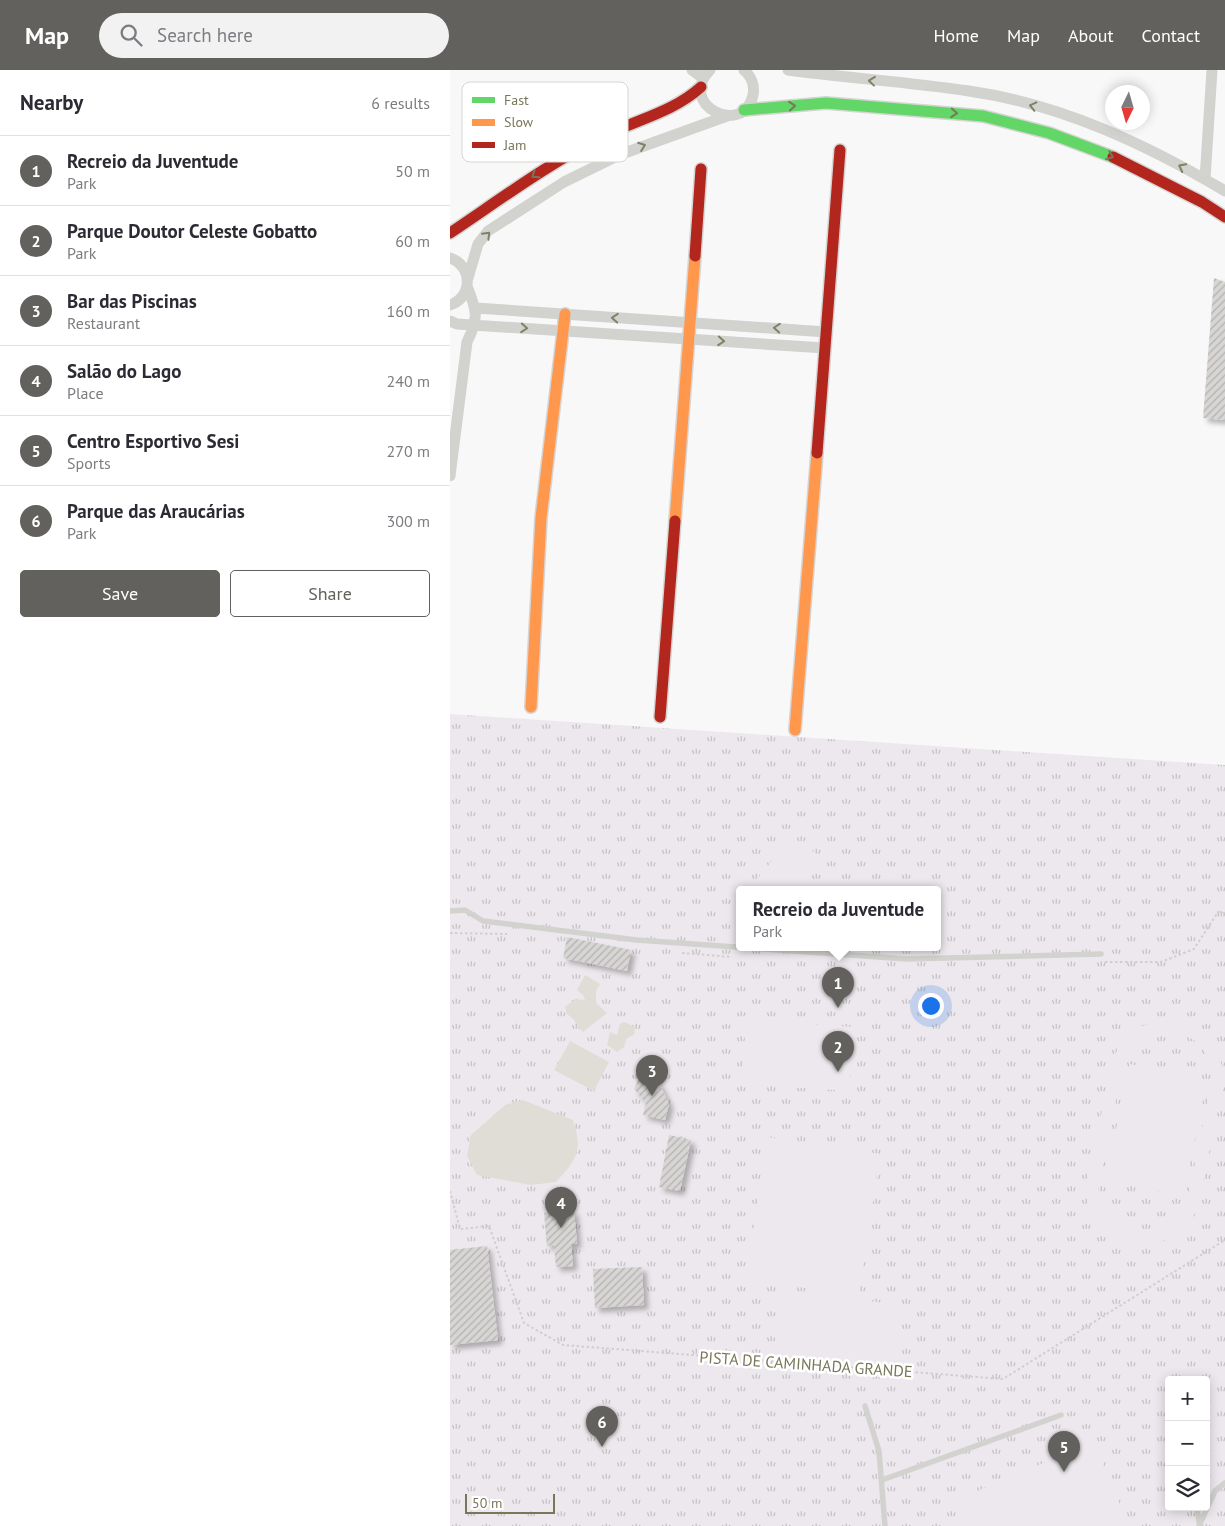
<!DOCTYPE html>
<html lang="en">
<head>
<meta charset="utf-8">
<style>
  :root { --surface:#fff; --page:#f2f2f3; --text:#2b2b33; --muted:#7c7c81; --line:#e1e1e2; --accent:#62615d }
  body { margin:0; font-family:"PT Sans",sans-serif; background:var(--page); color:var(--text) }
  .controls { position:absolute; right:15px; bottom:15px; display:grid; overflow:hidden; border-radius:5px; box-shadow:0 2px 12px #0003 }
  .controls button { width:45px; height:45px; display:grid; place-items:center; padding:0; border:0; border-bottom:1px solid var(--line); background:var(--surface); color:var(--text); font:25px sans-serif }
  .compass { position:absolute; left:655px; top:15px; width:45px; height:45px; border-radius:50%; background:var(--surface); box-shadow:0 2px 12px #0003; rotate:185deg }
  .scale { position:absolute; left:15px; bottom:12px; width:90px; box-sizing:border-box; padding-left:5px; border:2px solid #797759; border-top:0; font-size:14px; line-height:18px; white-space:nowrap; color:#797759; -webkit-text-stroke:4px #fff; paint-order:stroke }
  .you { position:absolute; left:480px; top:935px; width:18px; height:18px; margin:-12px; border:4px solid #fff; border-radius:50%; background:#1a73e8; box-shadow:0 0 0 8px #1a73e833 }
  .badge { display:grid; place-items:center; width:32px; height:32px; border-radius:50%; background:var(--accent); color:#fff; font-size:16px; font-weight:700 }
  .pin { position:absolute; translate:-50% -41px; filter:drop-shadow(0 1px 2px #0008) }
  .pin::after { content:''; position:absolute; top:26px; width:18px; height:15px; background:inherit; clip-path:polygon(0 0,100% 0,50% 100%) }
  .popup { position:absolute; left:286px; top:816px; width:205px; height:65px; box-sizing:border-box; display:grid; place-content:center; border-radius:5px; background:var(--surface); filter:drop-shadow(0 1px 4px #0005); font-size:16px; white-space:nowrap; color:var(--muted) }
  .popup b { font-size:19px; color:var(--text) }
  .popup::after { content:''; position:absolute; left:50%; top:100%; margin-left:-10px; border:10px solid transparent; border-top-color:var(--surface) }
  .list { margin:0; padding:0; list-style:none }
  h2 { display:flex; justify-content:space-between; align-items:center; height:65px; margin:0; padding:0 20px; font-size:21px }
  h2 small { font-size:16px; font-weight:400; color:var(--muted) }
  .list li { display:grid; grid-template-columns:32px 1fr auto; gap:15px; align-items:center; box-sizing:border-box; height:70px; padding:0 20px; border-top:1px solid var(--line) }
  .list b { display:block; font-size:19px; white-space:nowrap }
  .list p { margin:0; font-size:16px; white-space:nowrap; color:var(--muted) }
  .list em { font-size:16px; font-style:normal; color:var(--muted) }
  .actions { display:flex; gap:10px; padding:15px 20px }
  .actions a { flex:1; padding:11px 0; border:1px solid var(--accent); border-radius:5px; text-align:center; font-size:18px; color:var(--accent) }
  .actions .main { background:var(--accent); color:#fff }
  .icon { flex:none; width:28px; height:28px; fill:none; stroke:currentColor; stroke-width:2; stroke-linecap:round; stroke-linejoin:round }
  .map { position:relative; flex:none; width:775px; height:1456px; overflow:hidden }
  header { display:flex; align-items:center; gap:30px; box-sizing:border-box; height:70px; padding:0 25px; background:var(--accent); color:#fff }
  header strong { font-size:24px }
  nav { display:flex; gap:28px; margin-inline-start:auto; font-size:18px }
  .search { width:350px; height:45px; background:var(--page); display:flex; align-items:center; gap:12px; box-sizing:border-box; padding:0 18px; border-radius:28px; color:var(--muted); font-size:19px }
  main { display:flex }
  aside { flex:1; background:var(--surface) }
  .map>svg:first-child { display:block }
</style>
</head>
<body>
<header>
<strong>Map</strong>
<div class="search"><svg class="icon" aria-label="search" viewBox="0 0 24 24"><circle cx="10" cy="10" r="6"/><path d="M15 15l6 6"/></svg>Search here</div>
<nav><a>Home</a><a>Map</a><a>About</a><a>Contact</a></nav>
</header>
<main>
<aside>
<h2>Nearby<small>6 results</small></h2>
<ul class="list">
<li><span class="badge">1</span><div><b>Recreio da Juventude</b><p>Park</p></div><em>50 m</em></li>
<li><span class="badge">2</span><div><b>Parque Doutor Celeste Gobatto</b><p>Park</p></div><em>60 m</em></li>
<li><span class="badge">3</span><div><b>Bar das Piscinas</b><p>Restaurant</p></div><em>160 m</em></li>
<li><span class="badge">4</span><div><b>Salão do Lago</b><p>Place</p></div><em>240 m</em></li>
<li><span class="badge">5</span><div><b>Centro Esportivo Sesi</b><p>Sports</p></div><em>270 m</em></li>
<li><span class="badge">6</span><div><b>Parque das Araucárias</b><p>Park</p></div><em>300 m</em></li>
</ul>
<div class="actions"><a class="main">Save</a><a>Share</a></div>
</aside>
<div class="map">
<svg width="775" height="1456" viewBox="0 0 775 1456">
  <defs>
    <pattern id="park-tufts" width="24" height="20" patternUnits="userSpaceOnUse" patternTransform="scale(1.25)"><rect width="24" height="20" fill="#ede8ed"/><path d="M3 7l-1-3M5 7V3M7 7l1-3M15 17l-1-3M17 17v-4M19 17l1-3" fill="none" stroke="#c5c1c3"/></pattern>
    <pattern id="building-hatch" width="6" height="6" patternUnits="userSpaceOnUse" patternTransform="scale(1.25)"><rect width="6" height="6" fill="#d7d6d4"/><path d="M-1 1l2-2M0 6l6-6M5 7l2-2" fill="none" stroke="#b3b2af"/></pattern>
    <filter id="shadow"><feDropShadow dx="4.5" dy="4.5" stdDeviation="2.5" flood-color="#0004"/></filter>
  </defs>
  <rect width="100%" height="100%" fill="#f9f8f9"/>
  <path fill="url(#park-tufts)" fill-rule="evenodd" d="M0 644 775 695V1456H0ZM289 819H487V877H289ZM719 1310H756V1437H719Z"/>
  <path fill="#ede8ed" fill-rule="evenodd" d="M339 770 354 772 366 784C365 790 365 798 363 804 352 826 319 819 299 819Z
    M296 950 403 957 399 1021 292 1014Z
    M708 950C751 951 771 969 774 1011L747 1141C739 1151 732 1162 720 1168 690 1183 650 1167 639 1136 637 1130 637 1123 636 1117L663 988C676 965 684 958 708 950ZM710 961C744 962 760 977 762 1010L736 1136C706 1177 657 1167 648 1117L674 992C683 975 692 968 710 961Z
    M680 994 757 1010 733 1126 655 1110Z
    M317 1067 430 1084 409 1226 296 1209Z
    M331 1220 451 1235 443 1302 323 1286Z
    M644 1372 679 1456H511L501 1432Z"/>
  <path fill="#dfddd6" d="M135 905 150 914 146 921V933L157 943 133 962C126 955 125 949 117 944L115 937 125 929 135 930 133 925 127 920Z
    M174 952 185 957 184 965 177 968 174 977 167 982 157 975 160 962 167 965 170 954Z
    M120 971 159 992 144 1021 104 1000Z
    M73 1030 123 1050C133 1082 127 1088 106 1112L81 1115 27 1105 17 1086 21 1065 55 1035Z"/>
  <path fill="url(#building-hatch)" filter="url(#shadow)" d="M764 208 775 212V350L753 348Z
    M117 867 181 880 177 901 113 888Z
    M189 1008 209 1013 219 1034 215 1050 193 1045 196 1033 184 1019Z
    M219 1065 241 1070 230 1121 209 1117Z
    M115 1135V1141L124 1140 127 1174H121L123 1196 106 1197 104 1175 97 1176 94 1143 102 1142 101 1136Z
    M37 1176 48 1270 0 1275V1180Z
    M192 1197 194 1235 145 1238 143 1199Z"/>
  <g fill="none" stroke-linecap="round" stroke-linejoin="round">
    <g stroke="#d6d5d3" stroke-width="14">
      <path id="fast" d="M294 40 376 33 533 46 599 63 663 87"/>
    </g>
    <g stroke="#d6d5d3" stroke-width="14">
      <path id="slow" d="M225 451 245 186
        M81 637 91 448 115 244
        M345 660 367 383"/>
    </g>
    <g stroke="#d6d5d3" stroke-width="14">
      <path id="jam" d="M663 87 752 132 775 147
        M0 163C51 129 100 92 156 65 189 49 223 42 251 17
        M245 186 251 99
        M367 383 390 80
        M210 647 225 451"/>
    </g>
    <path stroke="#cfcfcd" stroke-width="2" stroke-dasharray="2.5 2.5" stroke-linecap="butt" d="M0 863 57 864
      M232 883 282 887
      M655 892H711L744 879 768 842 775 843
      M0 1121 10 1159 39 1156 74 1253 113 1275 553 1309 775 1170"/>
    <path stroke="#d2d2cf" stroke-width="5.5" d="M0 841 15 840 33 851 187 870 456 889 651 884
      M415 1336 429 1381 435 1456
      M432 1410 611 1345
      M747 1437 749 1452
      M749 1456 765 1421 775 1413"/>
    <path stroke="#d2d2cf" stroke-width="11" d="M242 0 253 8
      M260 0C226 35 294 68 303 25 305 15 301 6 294 0
      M338 0C398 8 459 12 519 21 610 34 696 74 775 121
      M755 109 762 0
      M0 188C23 195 23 228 0 235
      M18 208 28 174 38 161 114 112 169 85 277 46
      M26 238 376 262
      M0 251 7 254 375 278
      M0 406 17 272C29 248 27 241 17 216"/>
    <use href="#fast" stroke="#63d668" stroke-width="11"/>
    <use href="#slow" stroke="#ff974d" stroke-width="11"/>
    <use href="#jam" stroke="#b3261e" stroke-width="11"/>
  </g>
  <defs><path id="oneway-chevron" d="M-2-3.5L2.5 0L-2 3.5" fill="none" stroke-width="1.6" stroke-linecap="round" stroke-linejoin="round" transform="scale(1.25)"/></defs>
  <g stroke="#828065">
    <use href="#oneway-chevron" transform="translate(422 11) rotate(-174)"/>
    <use href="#oneway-chevron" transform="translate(583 36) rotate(-167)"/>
    <use href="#oneway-chevron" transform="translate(192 76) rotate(-20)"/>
    <use href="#oneway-chevron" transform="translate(732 97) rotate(-153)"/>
    <use href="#oneway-chevron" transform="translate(37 165) rotate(-46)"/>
    <use href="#oneway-chevron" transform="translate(165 248) rotate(-176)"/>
    <use href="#oneway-chevron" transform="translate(74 258) rotate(4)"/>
    <use href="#oneway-chevron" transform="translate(327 258) rotate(-176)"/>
    <use href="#oneway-chevron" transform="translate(271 271) rotate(4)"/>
  </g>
  <g stroke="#797759">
    <use href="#oneway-chevron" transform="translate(342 36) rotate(-5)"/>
    <use href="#oneway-chevron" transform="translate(504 43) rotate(4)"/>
    <use href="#oneway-chevron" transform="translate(660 86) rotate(21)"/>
    <use href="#oneway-chevron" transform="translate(85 105) rotate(146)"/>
  </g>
  <g text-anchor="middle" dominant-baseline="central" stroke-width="5" stroke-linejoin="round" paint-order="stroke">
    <g font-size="16" fill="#797759" stroke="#fff">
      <text transform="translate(356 1294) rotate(4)">PISTA DE CAMINHADA GRANDE</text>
    </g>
  </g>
  <rect x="12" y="12" width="166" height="80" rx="8" fill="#fff" stroke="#d7d6cd" stroke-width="1"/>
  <rect x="22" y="27" width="23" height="6" fill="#63d668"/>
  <rect x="22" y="49" width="23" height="7" fill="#ff974d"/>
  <rect x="22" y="72" width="23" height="6" fill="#b3261e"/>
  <g font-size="14" fill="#797759">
    <text x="54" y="35">Fast</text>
    <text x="54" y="57">Slow</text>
    <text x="54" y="80">Jam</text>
  </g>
</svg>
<div class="controls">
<button>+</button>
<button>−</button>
<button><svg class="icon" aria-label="layers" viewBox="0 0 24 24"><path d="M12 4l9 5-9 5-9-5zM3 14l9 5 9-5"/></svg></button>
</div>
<svg class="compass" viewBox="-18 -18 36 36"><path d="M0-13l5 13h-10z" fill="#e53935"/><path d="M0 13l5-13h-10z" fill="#7c7c81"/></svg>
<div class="scale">50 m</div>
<div class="you"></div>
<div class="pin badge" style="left:388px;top:938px">1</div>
<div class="popup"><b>Recreio da Juventude</b>Park</div>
<div class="pin badge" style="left:388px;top:1002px">2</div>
<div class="pin badge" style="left:202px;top:1026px">3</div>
<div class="pin badge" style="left:111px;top:1158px">4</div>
<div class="pin badge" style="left:614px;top:1402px">5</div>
<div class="pin badge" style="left:152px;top:1377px">6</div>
</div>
</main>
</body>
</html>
